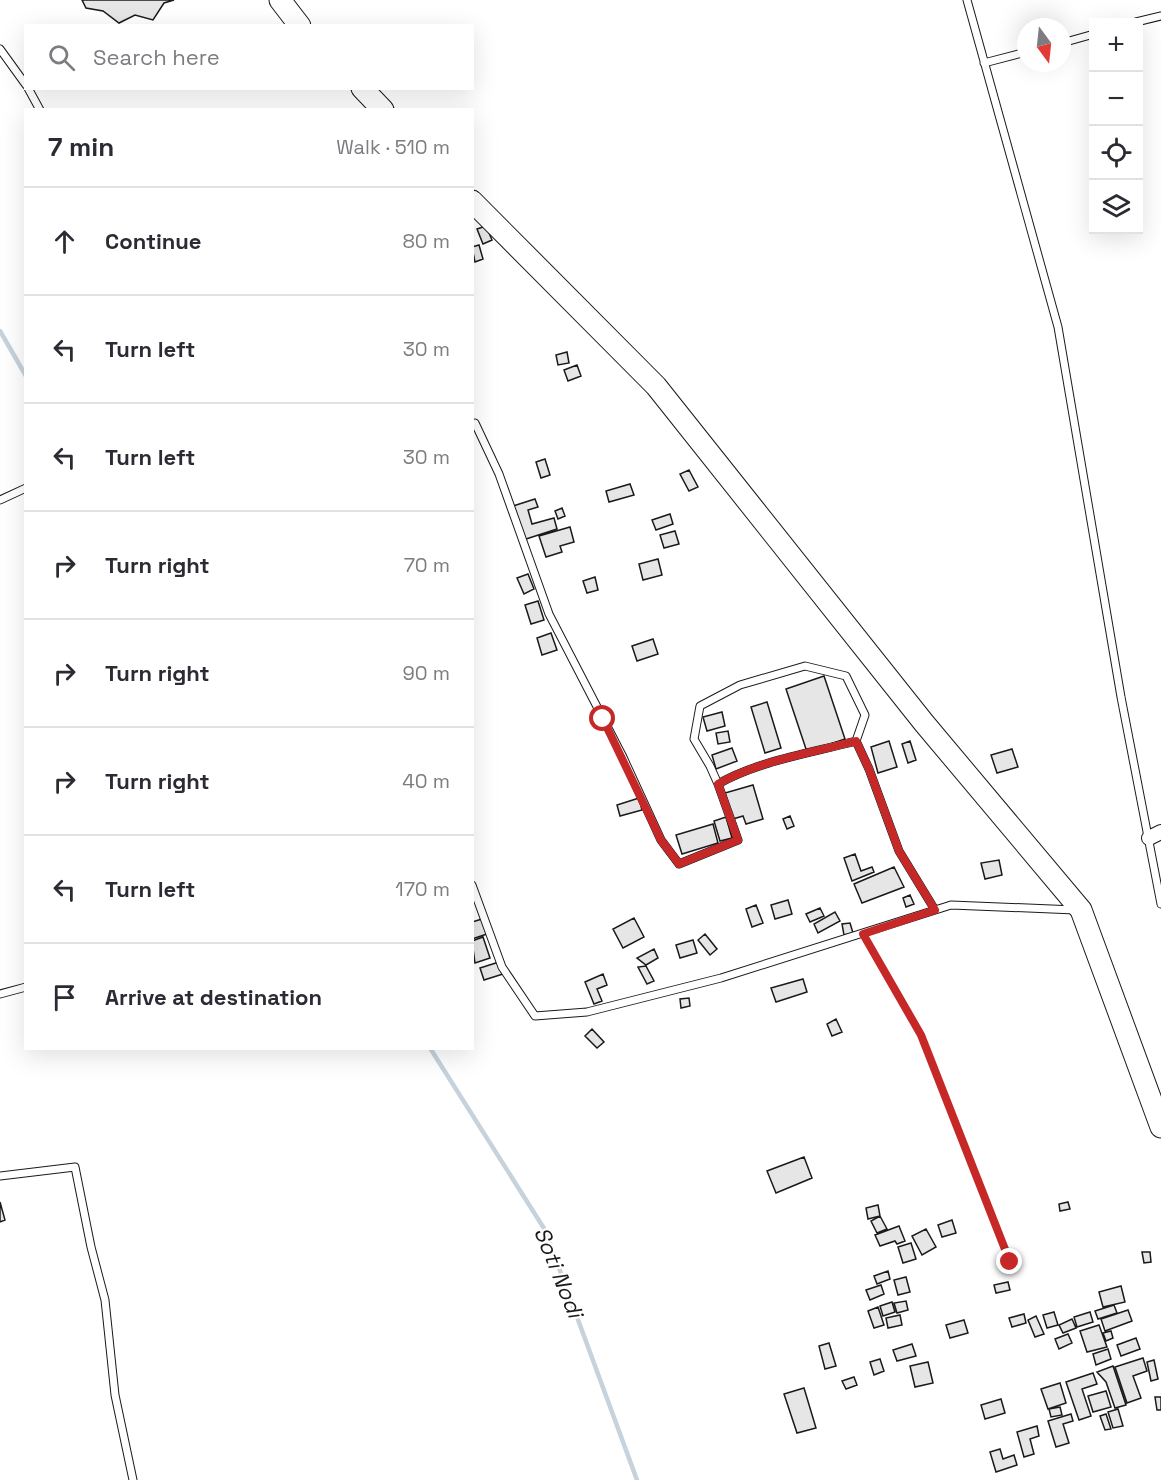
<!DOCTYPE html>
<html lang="en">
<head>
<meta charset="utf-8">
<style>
  :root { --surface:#fff; --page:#f7f7f7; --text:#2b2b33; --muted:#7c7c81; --line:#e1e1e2 }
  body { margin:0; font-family:"Space Grotesk",sans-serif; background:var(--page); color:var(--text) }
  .controls { position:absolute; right:18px; top:18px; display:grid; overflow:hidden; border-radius:0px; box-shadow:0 6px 24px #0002 }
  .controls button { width:54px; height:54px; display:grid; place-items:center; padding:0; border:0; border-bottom:2px solid var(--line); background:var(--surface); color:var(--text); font:30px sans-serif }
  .compass { position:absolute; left:1017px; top:18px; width:54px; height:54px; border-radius:50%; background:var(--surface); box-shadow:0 6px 24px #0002; rotate:165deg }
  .stop { position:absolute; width:18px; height:18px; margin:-14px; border:4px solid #c62828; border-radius:50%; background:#fff }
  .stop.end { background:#c62828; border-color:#fff; box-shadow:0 2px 6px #0008 }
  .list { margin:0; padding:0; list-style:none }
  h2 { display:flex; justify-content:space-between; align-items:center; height:78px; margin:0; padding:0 24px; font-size:26px }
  h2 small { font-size:20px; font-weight:400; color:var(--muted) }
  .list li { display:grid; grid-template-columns:39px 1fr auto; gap:18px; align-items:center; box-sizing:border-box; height:108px; padding:0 24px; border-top:2px solid var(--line) }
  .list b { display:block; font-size:22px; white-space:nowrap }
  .list em { font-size:20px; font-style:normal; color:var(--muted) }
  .icon { flex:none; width:33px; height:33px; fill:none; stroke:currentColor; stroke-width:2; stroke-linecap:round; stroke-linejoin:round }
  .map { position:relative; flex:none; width:1161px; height:1480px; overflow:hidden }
  .search { position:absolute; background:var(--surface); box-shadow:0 6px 24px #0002; left:24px; top:24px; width:450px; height:66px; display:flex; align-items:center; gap:15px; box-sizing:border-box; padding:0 21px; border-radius:0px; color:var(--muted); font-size:22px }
  .panel { position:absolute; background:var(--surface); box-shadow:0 6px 24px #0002; left:24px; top:108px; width:450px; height:942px; border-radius:0px }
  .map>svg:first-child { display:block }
</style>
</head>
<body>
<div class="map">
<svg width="1161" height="1480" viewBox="0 0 1161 1480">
  <rect width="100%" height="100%" fill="#fff"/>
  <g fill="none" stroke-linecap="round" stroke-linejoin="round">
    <path stroke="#c6d2dc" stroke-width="4.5" d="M0 331 26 376
      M430 1048 545 1230 637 1480"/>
  </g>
  <path fill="#e6e6e6" stroke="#1a1a1a" stroke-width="1.5" d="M82 0H174L164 3 153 20 135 15 119 23 103 11 86 8Z
    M486 226 492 240 483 244 477 229Z
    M479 245 483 259 475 262 472 247Z
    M567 352 569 363 558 365 556 355Z
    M577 365 581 376 568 381 564 370Z
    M545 459 550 475 541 478 536 462Z
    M689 470 698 487 689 491 680 474Z
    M630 484 634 495 609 502 606 491Z
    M535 499 538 507 528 510 532 524 554 518 557 529 523 540 513 506Z
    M562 508 565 516 558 519 555 511Z
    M670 514 673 524 656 530 652 520Z
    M570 527 574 542 560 546 562 552 546 557 539 536Z
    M675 531 679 544 664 548 660 535Z
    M658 559 662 575 643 580 639 564Z
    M528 574 534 589 524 594 517 578Z
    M595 577 598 590 587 593 583 581Z
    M538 601 544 620 531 624 525 605Z
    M551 633 557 650 542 655 537 638Z
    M653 639 658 654 637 661 632 646Z
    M824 676 845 739 807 752 786 689Z
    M767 702 781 748 765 753 751 707Z
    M722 712 725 726 707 731 703 717Z
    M728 731 730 742 718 744 716 733Z
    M889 741 897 767 878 773 871 747Z
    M910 741 916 760 908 763 902 744Z
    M732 748 737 761 716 769 712 755Z
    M1012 749 1018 767 997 773 991 755Z
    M753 785 763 819 746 824 743 816 733 819 725 793Z
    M639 798 642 810 620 816 617 805Z
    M790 816 794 826 787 829 783 819Z
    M726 817 732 838 720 841 714 821Z
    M713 824 718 843 682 854 676 835Z
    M855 854 861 871 872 867 874 872 852 881 844 858Z
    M999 860 1002 875 985 879 981 863Z
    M894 867 904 887 862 903 854 884Z
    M910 895 914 904 906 907 903 898Z
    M788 900 792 914 775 919 771 905Z
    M756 905 763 923 752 927 746 909Z
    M820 908 824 916 810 922 806 914Z
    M835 912 840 921 818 933 814 924Z
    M634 918 644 937 623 948 613 929Z
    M482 919 487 934 472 939V922Z
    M850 923 853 933 844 935 842 924Z
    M705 934 717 949 710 955 698 940Z
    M483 937 490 958 475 963 472 941Z
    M693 940 697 953 680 958 676 945Z
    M654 949 658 958 646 965 637 958Z
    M499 962 503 974 484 980 480 968Z
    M646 966 654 981 647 984 638 967Z
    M603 974 607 985 597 989 602 1001 594 1004 585 982Z
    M803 979 807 992 776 1002 771 988Z
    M689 998 690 1006 681 1008 680 999Z
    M836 1019 842 1032 832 1036 827 1024Z
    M592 1029 604 1042 597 1048 585 1036Z
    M804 1157 812 1178 776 1193 767 1171Z
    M0 1202 5 1220 0 1222Z
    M1068 1202 1070 1209 1060 1211 1059 1204Z
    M878 1205 880 1216 868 1219 866 1208Z
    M880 1216 887 1229 877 1233 871 1221Z
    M952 1220 956 1233 942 1237 938 1225Z
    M899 1226 905 1241 897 1244 895 1241 880 1246 875 1235Z
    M926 1229 936 1247 922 1255 912 1236Z
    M911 1243 916 1259 903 1263 898 1247Z
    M1142 1252H1150L1151 1262 1144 1263Z
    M888 1271 890 1279 877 1284 874 1276Z
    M906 1277 910 1292 898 1295 894 1280Z
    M1008 1282 1010 1290 996 1293 994 1285Z
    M881 1285 884 1294 870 1300 866 1290Z
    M1121 1286 1125 1302 1103 1307 1099 1292Z
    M906 1301 908 1310 897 1313 894 1303Z
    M892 1302 895 1312 883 1316 880 1306Z
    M1114 1305 1117 1313 1098 1319 1095 1311Z
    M878 1307 884 1325 874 1328 868 1311Z
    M1128 1310 1132 1321 1105 1331 1101 1319Z
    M1054 1312 1058 1325 1047 1328 1043 1315Z
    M1090 1312 1093 1322 1077 1327 1074 1317Z
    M1024 1314 1026 1323 1012 1327 1009 1318Z
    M900 1315 902 1325 888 1328 886 1318Z
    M1036 1316 1044 1334 1035 1337 1028 1320Z
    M1072 1319 1076 1328 1063 1333 1059 1325Z
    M964 1320 968 1333 950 1338 946 1325Z
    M1099 1325 1107 1347 1087 1352 1080 1331Z
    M1111 1331 1113 1338 1106 1341 1103 1333Z
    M1068 1334 1072 1343 1059 1349 1055 1339Z
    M1136 1338 1140 1349 1121 1356 1117 1345Z
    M829 1343 836 1366 825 1369 819 1346Z
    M912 1344 916 1356 897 1361 893 1350Z
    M1108 1349 1111 1359 1096 1365 1093 1354Z
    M1143 1358 1147 1371 1133 1376 1141 1398 1127 1403 1115 1367Z
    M880 1359 884 1371 874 1375 870 1362Z
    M1154 1360 1158 1379 1151 1381 1147 1362Z
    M928 1362 933 1383 915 1387 910 1366Z
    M1113 1366 1126 1405 1115 1408 1106 1382 1097 1372Z
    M1093 1373 1097 1384 1082 1389 1091 1416 1079 1420 1066 1382Z
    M854 1377 857 1385 846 1389 842 1381Z
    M1060 1383 1066 1403 1048 1409 1041 1389Z
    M804 1388 816 1428 797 1433 784 1394Z
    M1106 1391 1111 1407 1093 1412 1088 1396Z
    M1155 1397H1161V1410H1157Z
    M1001 1399 1005 1413 985 1419 981 1405Z
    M1060 1407 1062 1415 1051 1417 1049 1409Z
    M1118 1409 1123 1426 1113 1428 1108 1412Z
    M1071 1414 1073 1421 1063 1424 1069 1443 1056 1447 1048 1421Z
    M1106 1414 1111 1429 1105 1430 1100 1416Z
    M1037 1426 1039 1436 1030 1439 1034 1454 1024 1457 1017 1432Z
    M1000 1449 1003 1459 1014 1455 1017 1465 996 1472 990 1452Z"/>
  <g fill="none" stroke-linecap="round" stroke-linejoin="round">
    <g stroke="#1a1a1a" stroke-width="9">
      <path id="service" d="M967 0 1058 327 1121 697 1161 904
        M1136 22 1161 16
        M1062 43 1094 34
        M0 49 26 85
        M984 63 1026 52
        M28 88 40 110
        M472 424 475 423 499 474 549 614 622 755 661 840 679 864 738 840 718 784C758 761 811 753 856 741L869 769 899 851 935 910
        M0 500 26 488
        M718 784 710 766 694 739 700 706 740 685 805 666 846 676 865 715 856 741
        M472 885 502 967 535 1016 587 1012 721 978 951 905 1075 910
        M0 994 26 987
        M0 1176 75 1167 91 1247 105 1300 115 1395 133 1480"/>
    </g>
    <g stroke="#1a1a1a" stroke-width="16">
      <path id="minor" d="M1149 838 1161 832"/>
    </g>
    <g stroke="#1a1a1a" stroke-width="23">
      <path id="trunk" d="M280 0 300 26
        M362 88 383 110
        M472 201 656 386 924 723 1081 910 1161 1127"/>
    </g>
    <path stroke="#5f5f5f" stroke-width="2" stroke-dasharray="4.5 3" stroke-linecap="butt" d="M867 942 921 1035 1010 1262"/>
    <use href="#service" stroke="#fff" stroke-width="7"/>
    <use href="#minor" stroke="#fff" stroke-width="14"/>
    <use href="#trunk" stroke="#fff" stroke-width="21"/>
  </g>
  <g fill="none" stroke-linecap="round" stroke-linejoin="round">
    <path stroke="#c62828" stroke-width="8" d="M603 719 661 840 679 864 738 840 718 784C758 761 811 753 856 741L869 769 899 851 935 910 863 934 921 1035 1010 1262"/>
  </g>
  <g text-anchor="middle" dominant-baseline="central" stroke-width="4.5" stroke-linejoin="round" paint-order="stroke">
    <g font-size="22" font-style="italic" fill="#1a1a1a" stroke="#fff">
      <text transform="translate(559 1272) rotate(68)">Soti Nodi</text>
    </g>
  </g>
</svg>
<div class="controls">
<button>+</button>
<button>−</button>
<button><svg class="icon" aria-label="locate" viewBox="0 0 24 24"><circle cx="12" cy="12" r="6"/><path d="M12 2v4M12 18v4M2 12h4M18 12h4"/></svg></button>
<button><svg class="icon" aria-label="layers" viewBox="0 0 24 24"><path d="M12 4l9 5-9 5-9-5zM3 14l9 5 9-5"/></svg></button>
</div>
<svg class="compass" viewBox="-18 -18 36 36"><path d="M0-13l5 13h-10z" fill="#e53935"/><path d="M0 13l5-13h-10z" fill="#7c7c81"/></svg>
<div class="stop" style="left:603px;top:719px"></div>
<div class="stop end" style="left:1010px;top:1262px"></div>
<div class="search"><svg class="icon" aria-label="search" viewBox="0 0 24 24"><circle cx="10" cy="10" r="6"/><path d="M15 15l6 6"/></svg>Search here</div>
<section class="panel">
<h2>7 min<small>Walk · 510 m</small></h2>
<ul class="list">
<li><svg class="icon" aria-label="ahead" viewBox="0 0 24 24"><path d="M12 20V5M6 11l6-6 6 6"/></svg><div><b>Continue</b></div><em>80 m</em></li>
<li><svg class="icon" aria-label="left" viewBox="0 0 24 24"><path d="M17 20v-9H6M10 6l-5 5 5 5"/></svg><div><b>Turn left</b></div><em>30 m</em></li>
<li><svg class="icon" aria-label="left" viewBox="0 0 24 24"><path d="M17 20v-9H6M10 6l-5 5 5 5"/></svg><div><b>Turn left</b></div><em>30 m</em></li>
<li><svg class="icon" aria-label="right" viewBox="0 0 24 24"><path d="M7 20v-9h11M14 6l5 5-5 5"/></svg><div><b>Turn right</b></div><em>70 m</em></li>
<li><svg class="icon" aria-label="right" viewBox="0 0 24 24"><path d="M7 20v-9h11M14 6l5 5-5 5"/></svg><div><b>Turn right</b></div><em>90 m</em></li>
<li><svg class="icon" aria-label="right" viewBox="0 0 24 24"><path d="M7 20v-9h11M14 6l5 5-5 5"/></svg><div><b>Turn right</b></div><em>40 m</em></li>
<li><svg class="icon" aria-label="left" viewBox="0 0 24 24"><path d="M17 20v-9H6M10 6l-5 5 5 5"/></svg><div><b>Turn left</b></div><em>170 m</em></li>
<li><svg class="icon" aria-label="arrive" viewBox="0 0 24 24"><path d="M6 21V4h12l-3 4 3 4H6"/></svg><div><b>Arrive at destination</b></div></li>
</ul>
</section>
</div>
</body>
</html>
